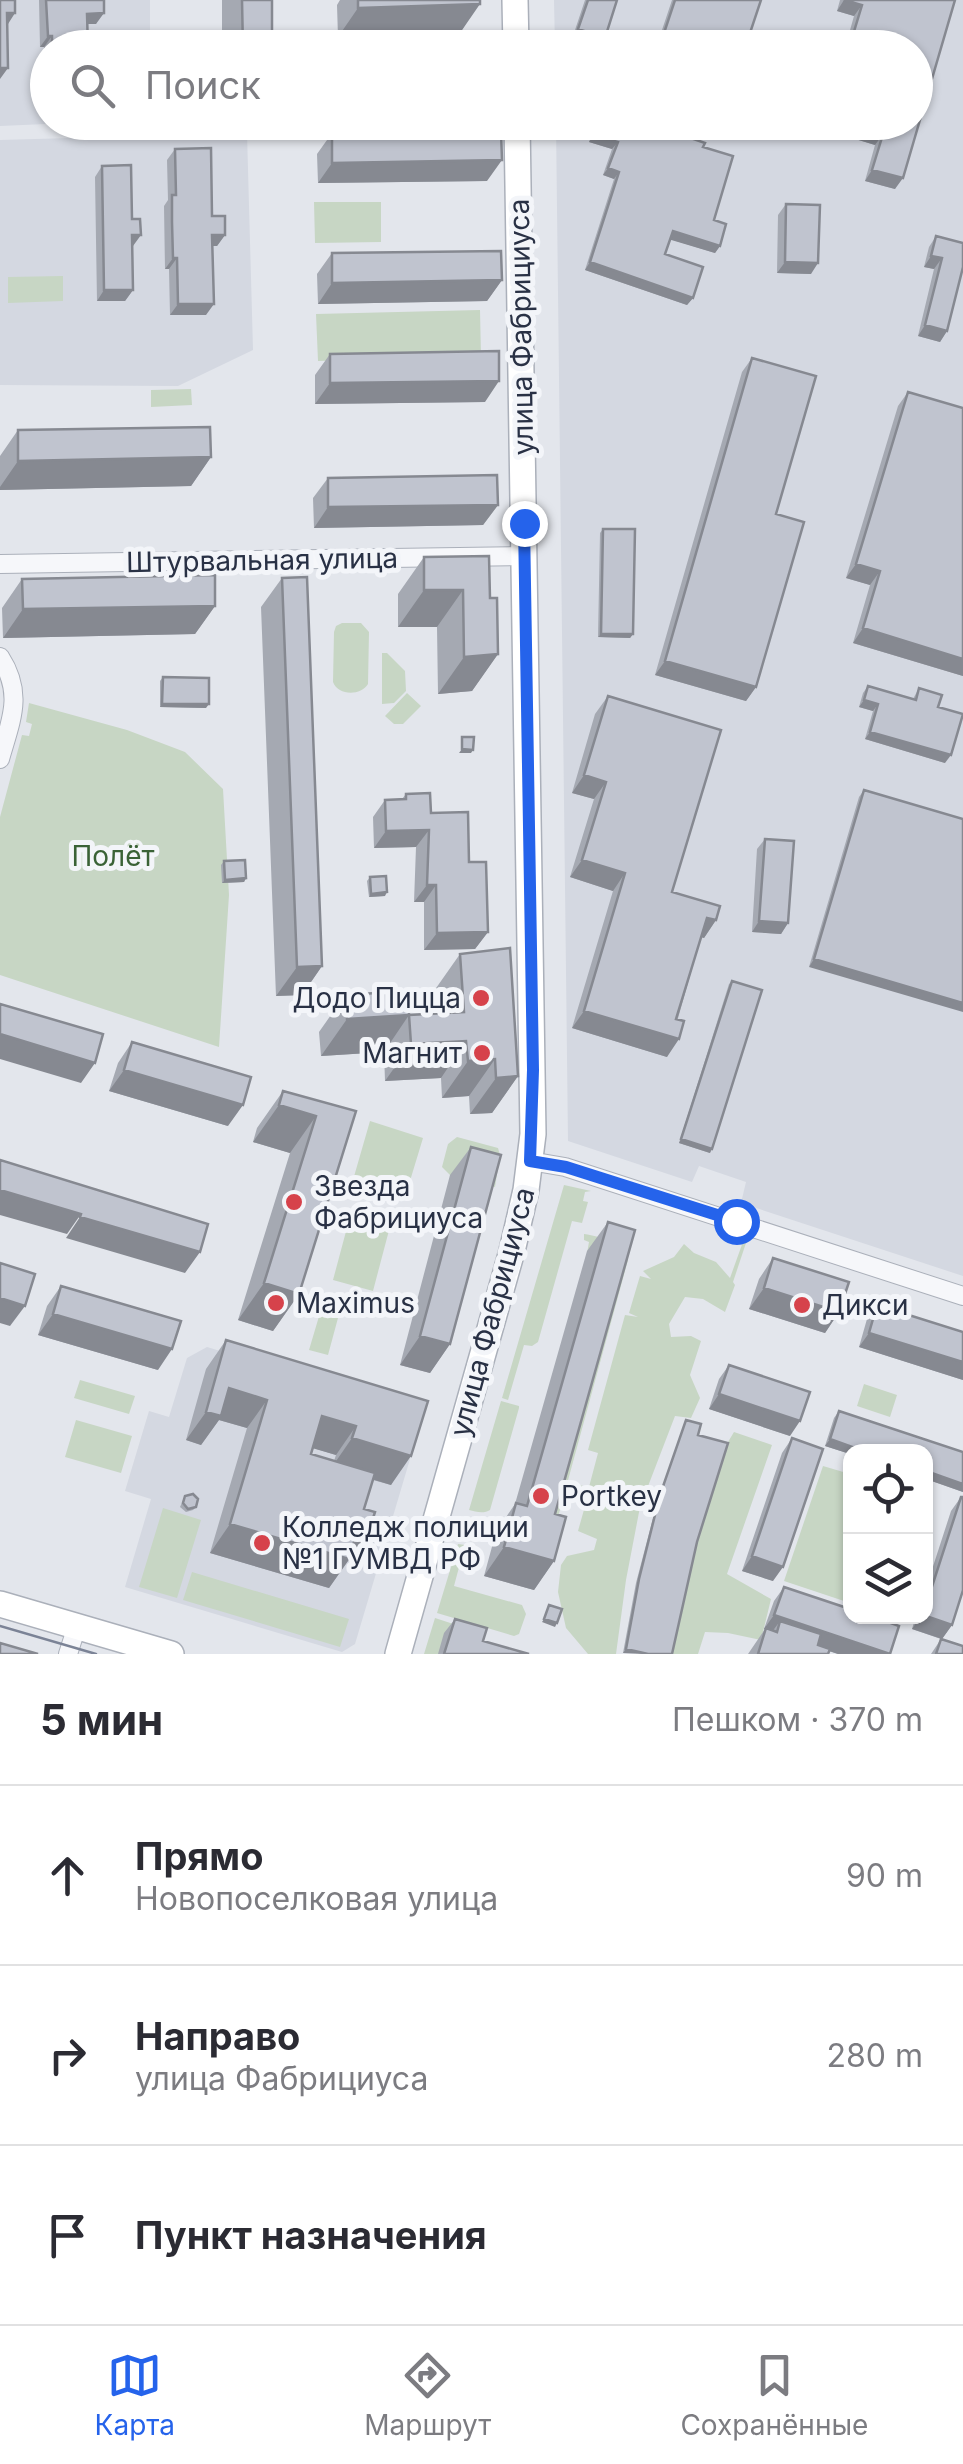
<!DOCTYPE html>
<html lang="ru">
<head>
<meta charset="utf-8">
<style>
  :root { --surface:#fff; --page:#f2f2f3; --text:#2b2b33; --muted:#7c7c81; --line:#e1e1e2; --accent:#2563eb }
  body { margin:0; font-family:Inter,sans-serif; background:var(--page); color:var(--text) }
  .controls { position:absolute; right:30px; bottom:30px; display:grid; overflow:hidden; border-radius:20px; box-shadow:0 2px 8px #0004 }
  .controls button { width:90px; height:90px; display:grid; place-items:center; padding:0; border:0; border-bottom:2px solid var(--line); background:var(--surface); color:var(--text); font:50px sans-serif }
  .stop { position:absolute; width:30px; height:30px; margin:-22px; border:8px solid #2563eb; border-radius:50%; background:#fff }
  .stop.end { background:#2563eb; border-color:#fff; box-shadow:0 2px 10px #0008 }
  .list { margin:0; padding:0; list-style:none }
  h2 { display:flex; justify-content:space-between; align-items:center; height:130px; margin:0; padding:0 40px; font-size:42px }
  h2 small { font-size:32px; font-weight:400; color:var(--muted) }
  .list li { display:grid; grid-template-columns:65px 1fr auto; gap:30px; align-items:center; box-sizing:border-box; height:180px; padding:0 40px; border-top:2px solid var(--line) }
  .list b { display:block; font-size:38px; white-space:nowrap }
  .list p { margin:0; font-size:32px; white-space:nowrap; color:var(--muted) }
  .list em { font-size:32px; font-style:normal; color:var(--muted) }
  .icon { flex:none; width:55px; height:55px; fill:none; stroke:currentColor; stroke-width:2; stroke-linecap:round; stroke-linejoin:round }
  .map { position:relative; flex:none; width:963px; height:1654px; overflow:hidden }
  .search { position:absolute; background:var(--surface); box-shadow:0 2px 8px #0004; left:30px; right:30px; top:30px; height:110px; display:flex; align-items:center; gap:25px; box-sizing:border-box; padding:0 35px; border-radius:55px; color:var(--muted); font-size:38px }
  .sheet { height:670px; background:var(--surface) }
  nav { display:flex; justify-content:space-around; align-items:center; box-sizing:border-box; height:140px; border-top:2px solid var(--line); background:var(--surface); font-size:28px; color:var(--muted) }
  nav a { display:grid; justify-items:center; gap:5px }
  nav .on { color:var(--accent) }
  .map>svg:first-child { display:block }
</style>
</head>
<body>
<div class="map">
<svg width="963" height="1654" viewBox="0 0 963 1654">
  <rect width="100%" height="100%" fill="#e3e6ec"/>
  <path fill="#d4d8e1" d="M0 0H150V47L48 48V122L69 123 0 126Z
    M554 0H963V1276L741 1203 746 1182 699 1166 692 1182 568 1141 556 123 916 122V48L555 47Z
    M247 133 253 350 178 386 0 385V140Z
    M207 1347 424 1412 355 1644 342 1652 125 1587 151 1499 125 1491 149 1411 169 1417 187 1358Z"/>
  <path fill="#c7d6c4" d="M314 202H381V242L315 243Z
    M63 276V301L8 303V277Z
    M480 310 481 357 318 361 316 314Z
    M191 389 192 405 151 407V390Z
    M342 623H361L369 632 368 684C361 696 338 696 333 682L334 632 336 626Z
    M382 653H387L405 671 406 691 394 703 382 704Z
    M407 693 421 706 403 724H394L385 716Z
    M29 703 127 730 185 752 223 789 229 895 219 1047 0 975V817L22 735 29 736 32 724 26 722Z
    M370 1121 423 1138 406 1194 353 1180Z
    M457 1137 498 1148 500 1155 495 1187 450 1175 442 1167 448 1144Z
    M564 1185 591 1191 585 1192 583 1201 588 1202 582 1223 572 1221 538 1342 532 1346 524 1345 508 1400 502 1398Z
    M352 1209 392 1219 373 1291 333 1280Z
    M584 1234C603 1237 619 1242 628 1260L552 1539H536L589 1242 584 1240Z
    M744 1239 747 1240 733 1282 735 1285 725 1312 703 1299 685 1297 669 1324 671 1337 691 1336 701 1341 690 1375 700 1398 691 1418 675 1416 640 1507 626 1580 616 1654H588L566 1628 558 1592 561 1565 567 1556 594 1550 597 1539 578 1531 587 1499 575 1494 578 1485 589 1487 598 1453 588 1450 625 1315 638 1317 629 1313 640 1276 651 1279 643 1271 674 1257 684 1244 694 1253 716 1262 730 1278Z
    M320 1313 338 1318 328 1355 309 1350Z
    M80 1380 135 1396 129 1414 74 1398Z
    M864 1384 897 1395 890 1417 857 1406Z
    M501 1401 519 1406V1408L490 1510C484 1514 476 1512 469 1510Z
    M76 1420 132 1436 121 1473 65 1457Z
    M734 1432 772 1445 727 1574 771 1599 761 1640 728 1633 705 1632 698 1654H669L695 1546 725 1447Z
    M823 1466 850 1474V1603L784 1581Z
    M163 1508 201 1520 177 1598 139 1587Z
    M458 1544 465 1545 454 1586 522 1605 526 1614 519 1634 514 1636 437 1613Z
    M192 1572 349 1619 340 1647 183 1600Z
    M435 1618 481 1633 438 1654H424Z"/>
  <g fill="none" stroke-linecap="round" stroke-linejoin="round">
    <g stroke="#abb0ba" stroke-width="20">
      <path id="minor" d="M0 564 524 556
        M0 657C24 694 11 720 0 759
        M530 1161 565 1167 963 1296
        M68 1654 77 1626"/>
    </g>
    <g stroke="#abb0ba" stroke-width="28">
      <path id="secondary" d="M515 0 516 48
        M0 1604 171 1654
        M398 1654 512 1251 526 1190 533 1134 517 122"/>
    </g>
    <use href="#minor" stroke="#f6f7fa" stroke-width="18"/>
    <use href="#secondary" stroke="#fff" stroke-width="25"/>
    <path stroke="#7b8396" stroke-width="2.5" d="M0 1626 96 1654"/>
  </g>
  <path fill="#a5a9b2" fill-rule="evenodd" d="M39 0H104L96 24H88V48H48V93H45L44 47H40Z
    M222 0H272V48H222Z
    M340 0H480L460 33 338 37 337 5Z
    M585 0H617L600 45 573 36Z
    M672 0H761L745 48H656Z
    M840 0H955L895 189 865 181 875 145 839 134 842 122H916V48H845L854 16 837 11Z
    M596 122H645L703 147 714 220 720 246 715 253 670 239 665 254 693 298 687 305 585 270 614 179 603 175 612 149 589 142Z
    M332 133 487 181 318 183 317 154Z
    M175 149 212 216 225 235 217 246H212L206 315H170L169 269H165L164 206 168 200 167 160Z
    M102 166 133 246V290L125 301H97L95 177Z
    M786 204 811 274 777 273 778 215Z
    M936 236 963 243 947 331 940 342 918 336 934 269 924 267 929 247Z
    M332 253 502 280 487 301 318 304 317 274Z
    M330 354 485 402 315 404V375Z
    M752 358 776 514 756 687 746 701 655 675 742 372Z
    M908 392 963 676 853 643 870 585 846 578 898 406Z
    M18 430 211 457 191 486 0 490V456Z
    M328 478 498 505 483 525 314 528 313 498Z
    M603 529 633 634 630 638 598 637 600 533Z
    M424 557 490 598 498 654 472 691 438 694 437 627H398V594Z
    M282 578 322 966 302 995 276 996 261 607Z
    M22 579 215 606 195 634 3 638 2 608Z
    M163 677 206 708 160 707V681Z
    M868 686 913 699 919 688 938 707 945 763 865 739 873 711 859 707 863 693Z
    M608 696 672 892 716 920 704 938 701 937 667 1057 572 1028 613 891 570 877 594 799 572 793 595 714Z
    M864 790 963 819 809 967 859 797Z
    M406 794 431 813 469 862 488 932 475 949 424 950V902H414L416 847 374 848 373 817 385 800 402 799Z
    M765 839 788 923 781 934 752 932 757 849Z
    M224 861 246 878 244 882 222 883 221 865Z
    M370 877 385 896 369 897 367 881Z
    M460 954 518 1076 492 1113 470 1114 469 1096 442 1098 441 1078 385 1081 384 1052 321 1056 319 1032 345 995 409 1015 436 1014 434 991Z
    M732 981 710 1153 679 1143 729 984Z
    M132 1042 228 1126 109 1091 118 1063Z
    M283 1091 356 1111 299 1294 273 1331 238 1320 290 1153 253 1142 257 1128Z
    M471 1147 450 1344 430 1373 400 1365 450 1175Z
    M608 1222 555 1514 554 1561 534 1590 484 1576 496 1532 515 1504 587 1251Z
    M773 1258 839 1312 825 1333 749 1309 759 1279Z
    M61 1286 158 1370 38 1335 47 1306Z
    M877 1305 963 1332V1380L859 1347 867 1319Z
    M226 1340 428 1401 391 1485 373 1480 364 1509 369 1531 329 1588 210 1553 247 1428 219 1420 201 1445 186 1440 206 1369ZM313 1448 336 1455 334 1461 311 1454Z
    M729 1365 790 1436 709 1409 719 1379Z
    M839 1411 963 1452V1492L926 1479V1452H850V1454L825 1446 834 1418Z
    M686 1420 698 1435 697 1542 672 1654 623 1653 636 1583 658 1499Z
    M792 1438 773 1581 742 1571 782 1453Z
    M185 1496 196 1507 193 1510 186 1512 180 1507Z
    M961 1497 952 1625 942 1639 963 1654H931L941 1639 912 1629 916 1616H926V1588L951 1511Z
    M784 1587 890 1654H838L829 1651 828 1654H748L765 1629H764L774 1601Z
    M455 1619 483 1641 529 1654H438L444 1633Z"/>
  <path fill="#868991" d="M844 0 862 5 854 16 837 11Z
    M480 4 460 33 338 37 358 8Z
    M7 13H15L8 24Z
    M104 13 96 24H80L87 14Z
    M578 29 605 38 600 45 573 36Z
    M48 36H52L44 47H40Z
    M0 68H8L0 79Z
    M846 123 883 134 875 145 839 134Z
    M594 135 618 142 612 149 589 142Z
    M502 160 487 181 318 183 332 163Z
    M608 168 619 172 614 179 603 175Z
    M872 170 903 178 895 189 865 181Z
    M673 231 720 246 715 253 668 239Z
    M132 235H141L133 246H124Z
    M212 235H225L217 246H205Z
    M931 256 942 258 934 269 924 267Z
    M173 258H177L169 269H165Z
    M590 262 693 298 687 305 585 270Z
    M785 262 818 263 811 274 777 273Z
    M502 280 487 301 318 304 332 283Z
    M104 290H133L125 301H97Z
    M178 304H214L206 315H170Z
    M925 325 947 331 940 342 918 336Z
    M499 381 485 402 315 404 330 383Z
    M211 457 191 486 0 490V487L18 461Z
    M498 505 483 525 314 528 328 507Z
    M856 564 880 571 870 585 846 578Z
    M424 590H463L437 627H398Z
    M215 606 195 634 3 638 23 609Z
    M863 628 963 659V676L853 643Z
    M601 634H633L630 638 598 637Z
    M498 654 472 691 438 694 464 657Z
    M665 661 756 687 746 701 655 675Z
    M864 700 878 704 873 711 859 707Z
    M162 704H209L206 708 160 707Z
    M870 732 951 755 945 763 865 739Z
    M462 749 473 750 471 753H459Z
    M584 775 606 782 594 799 572 793Z
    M429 830 416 847 374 848 386 831Z
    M582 860 625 873 613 891 570 877Z
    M246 878 244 882 222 883 225 880Z
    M427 885H436L424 902H414Z
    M387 892 385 896 369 897 371 894Z
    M707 918 716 920 704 938 695 935Z
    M759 921 788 923 781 934 752 932Z
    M488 932 475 949 424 950 437 933Z
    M814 959 963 1003V1012L809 967Z
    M322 966 302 995 276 996 297 967Z
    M584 1011 679 1039 667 1057 572 1028Z
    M409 1015 384 1052 321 1056 347 1019Z
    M0 1034 95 1063 81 1083 0 1059Z
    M466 1041 441 1078 385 1081 411 1044Z
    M495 1059 469 1096 442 1098 468 1061Z
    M124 1070 243 1105 228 1126 109 1091Z
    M518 1076 492 1113 470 1114 496 1078Z
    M279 1105 316 1116 290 1153 253 1142Z
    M681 1139 712 1149 710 1153 679 1143Z
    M0 1190 81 1214 67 1234 0 1215Z
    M80 1217 200 1252 185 1273 66 1238Z
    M264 1283 299 1294 273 1331 238 1320Z
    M764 1288 839 1312 825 1333 749 1309Z
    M0 1298 25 1306 10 1326 0 1323Z
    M53 1314 172 1349 158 1370 38 1335Z
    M869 1333 963 1362V1380L859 1347Z
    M420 1336 450 1344 430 1373 400 1365Z
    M229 1388 267 1400 247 1428 219 1420 201 1445 186 1440 206 1412Z
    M719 1394 800 1421 790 1436 709 1409Z
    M322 1416 356 1426 336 1455 302 1445Z
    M352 1438 411 1456 391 1485 332 1467Z
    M830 1439 866 1452H850V1454L825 1446Z
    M926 1471 963 1484V1492L926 1479Z
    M230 1524 358 1528 369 1531 329 1588 210 1553Z
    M504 1547 554 1561 534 1590 484 1576Z
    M752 1556 783 1567 773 1581 742 1571Z
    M774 1615 890 1654H838L776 1633 780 1621 772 1632 764 1629Z
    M921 1616H926L952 1625 942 1639 912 1629Z
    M544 1619 557 1623 555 1627 542 1622Z
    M626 1649 648 1654 623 1653Z"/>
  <path fill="#c0c4cf" stroke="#868991" stroke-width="2.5" d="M0 0H15V13H7L8 68H0Z
    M46 0H104V13L87 14 88 48H52V36H48Z
    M242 0H272V48H243Z
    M358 0H480V4L358 8Z
    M588 0H617L605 38 578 29Z
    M675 0H761L745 48H659Z
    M844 0H955L903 178 872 170 883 134 846 123 916 122V48H849L862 5Z
    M598 122H645L705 143 703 147 733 156 714 220 726 224 720 246 673 231 665 254 703 267 693 298 590 262 619 172 608 168 618 142 594 135Z
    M501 131 502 160 332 163V133Z
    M211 148 212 216H225V235H212L214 304H178L177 258H173L172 222V195H176L175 149Z
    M131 165 132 219H140L141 235H132L133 290H104L102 166Z
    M786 204 820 205 818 263 785 262Z
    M936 236 963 243V267L947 331 925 325 942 258 931 256Z
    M501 251 502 280 332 283V253Z
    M499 351V381L330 383V354Z
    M752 358 816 376 776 514 804 522 756 687 665 661Z
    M908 392 963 408V659L863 628 880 571 856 564Z
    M210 427 211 457 18 461V430Z
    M497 475 498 505 328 507V478Z
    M603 529H635L633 634H601Z
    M489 556 490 598H497L498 654 464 657 463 590H424V557Z
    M215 575V606L23 609 22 579Z
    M307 577 322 966 297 967 282 578Z
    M163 677 209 678V704H162Z
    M868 686 916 700 919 688 942 695 938 707 963 714 951 755 870 732 878 704 864 700Z
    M608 696 721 730 672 892 720 906 716 920 707 918 676 1019 684 1021 679 1039 584 1011 625 873 582 860 606 782 584 775Z
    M462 737H474L473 750 462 749Z
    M864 790 963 819V1003L814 959Z
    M430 793 431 813 468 812 469 862H486L488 932 437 933 436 885H427L429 830 386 831 385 800 406 799V794Z
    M765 839 794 841 788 923 759 921Z
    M245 860 246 878 225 880 224 861Z
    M386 876 387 892 371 894 370 877Z
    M510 948 518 1076 496 1078 495 1059 468 1061 466 1041 411 1044 409 1015 464 1012 460 954Z
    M732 981 762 990 712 1149 681 1139Z
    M408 991 409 1015 347 1019 345 995Z
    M0 1004 103 1034 95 1063 0 1034Z
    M132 1042 251 1077 243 1105 124 1070Z
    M283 1091 356 1111 299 1294 264 1283 316 1116 279 1105Z
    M471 1147 501 1155 450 1344 420 1336Z
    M0 1160 208 1224 200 1252 80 1217 81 1214 0 1190Z
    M608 1222 635 1230 555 1514 566 1517 554 1561 504 1547 516 1503 527 1506Z
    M773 1258 849 1282 839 1312 764 1288Z
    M0 1263 35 1274 25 1306 0 1298Z
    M61 1286 181 1321 172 1349 53 1314Z
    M877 1305 963 1332V1362L869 1333Z
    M226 1340 428 1401 411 1456 352 1438 356 1426 322 1416 311 1454 375 1473 364 1509 375 1512 369 1531 358 1528 349 1559 230 1524 267 1400 229 1388 221 1416 206 1412Z
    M729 1365 810 1392 800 1421 719 1394Z
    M839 1411 963 1452V1484L926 1471V1452H866L830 1439Z
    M686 1420 701 1424 698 1435 728 1443 697 1542 672 1654H648L626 1649 639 1579 660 1495Z
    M792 1438 823 1449 783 1567 752 1556Z
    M193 1494 198 1499 196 1507 188 1509 183 1503 185 1496Z
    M961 1497H963V1590L952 1625 926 1616V1605Z
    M784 1587 850 1609V1616H872L899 1626 890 1654 774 1615Z
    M549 1605 562 1609 557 1623 544 1619Z
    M455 1619 487 1628 483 1641 529 1654H444Z
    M780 1621 821 1634 818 1645 830 1649 828 1654H758L766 1628 777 1632Z
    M941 1639 963 1646V1654H936Z
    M0 1643 38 1654H0Z"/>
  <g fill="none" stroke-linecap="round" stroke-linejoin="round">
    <path stroke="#2563eb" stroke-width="12" d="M524 523 533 1070 530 1161 566 1167 736 1221"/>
  </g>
  <g fill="#d6424b" stroke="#f3f5f9" stroke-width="4">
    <circle cx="481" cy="998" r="10"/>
    <circle cx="482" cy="1053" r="10"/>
    <circle cx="294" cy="1202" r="10"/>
    <circle cx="276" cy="1303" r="10"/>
    <circle cx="802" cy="1305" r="10"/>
    <circle cx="541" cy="1496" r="10"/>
    <circle cx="262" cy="1543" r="10"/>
  </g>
  <g text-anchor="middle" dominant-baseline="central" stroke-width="10" stroke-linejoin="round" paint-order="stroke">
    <g font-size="28" fill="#293145" stroke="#f3f5f9">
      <text transform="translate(521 327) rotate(-91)">улица Фабрициуса</text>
      <text transform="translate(262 560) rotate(-1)">Штурвальная улица</text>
      <text transform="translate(492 1312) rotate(-75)">улица Фабрициуса</text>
    </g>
    <g font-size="28" fill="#3a6236" stroke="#f3f5f9">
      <text x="113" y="856">Полёт</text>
    </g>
    <g font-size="28" fill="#293145" stroke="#f3f5f9" text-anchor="start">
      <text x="461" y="998" text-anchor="end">Додо Пицца</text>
      <text x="462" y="1053" text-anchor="end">Магнит</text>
      <text x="314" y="1186">Звезда<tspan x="314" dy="32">Фабрициуса</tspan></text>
      <text x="296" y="1303">Maximus</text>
      <text x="822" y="1305">Дикси</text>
      <text x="561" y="1496">Portkey</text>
      <text x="282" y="1527">Колледж полиции<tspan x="282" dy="32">№1 ГУМВД РФ</tspan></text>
    </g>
  </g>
</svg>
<div class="controls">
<button><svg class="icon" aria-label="locate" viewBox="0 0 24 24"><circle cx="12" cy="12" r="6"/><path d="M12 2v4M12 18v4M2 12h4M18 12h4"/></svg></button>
<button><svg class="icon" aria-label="layers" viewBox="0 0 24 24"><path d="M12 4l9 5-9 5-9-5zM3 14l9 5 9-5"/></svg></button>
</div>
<div class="stop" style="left:736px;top:1221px"></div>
<div class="stop end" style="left:524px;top:523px"></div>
<div class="search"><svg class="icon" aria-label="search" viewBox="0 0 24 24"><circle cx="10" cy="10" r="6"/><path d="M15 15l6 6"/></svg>Поиск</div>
</div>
<section class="sheet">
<h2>5 мин<small>Пешком · 370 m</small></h2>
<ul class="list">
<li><svg class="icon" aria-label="ahead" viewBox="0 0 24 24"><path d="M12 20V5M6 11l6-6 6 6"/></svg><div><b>Прямо</b><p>Новопоселковая улица</p></div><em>90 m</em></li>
<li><svg class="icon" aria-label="right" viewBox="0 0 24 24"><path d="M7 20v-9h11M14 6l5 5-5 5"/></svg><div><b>Направо</b><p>улица Фабрициуса</p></div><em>280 m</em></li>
<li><svg class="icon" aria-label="arrive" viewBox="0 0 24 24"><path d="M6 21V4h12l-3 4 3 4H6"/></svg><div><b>Пункт назначения</b></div></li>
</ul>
</section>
<nav>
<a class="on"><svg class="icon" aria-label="map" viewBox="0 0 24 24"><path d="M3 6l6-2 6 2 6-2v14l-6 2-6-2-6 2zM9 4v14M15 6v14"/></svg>Карта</a>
<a><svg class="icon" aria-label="directions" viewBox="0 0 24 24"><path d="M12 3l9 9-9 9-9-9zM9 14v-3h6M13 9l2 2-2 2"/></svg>Маршрут</a>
<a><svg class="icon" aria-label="saved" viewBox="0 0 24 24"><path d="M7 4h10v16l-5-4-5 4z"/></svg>Сохранённые</a>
</nav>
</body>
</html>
